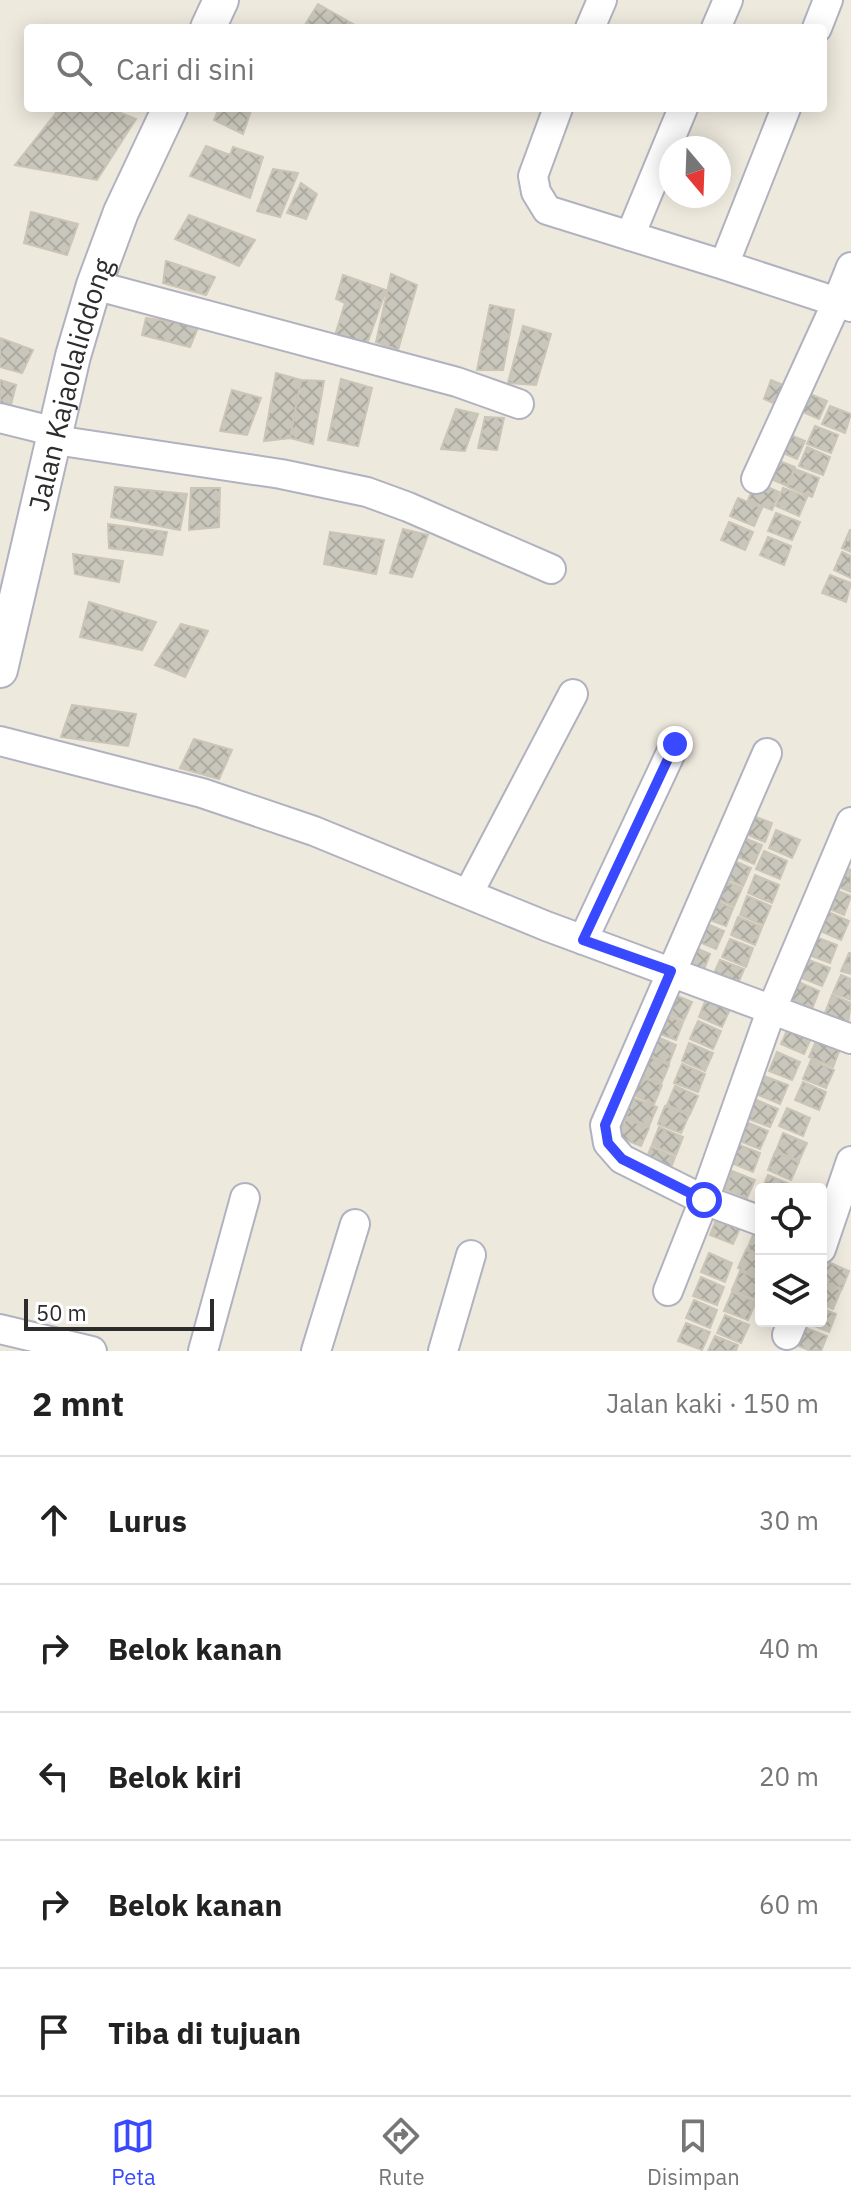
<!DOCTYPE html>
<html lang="id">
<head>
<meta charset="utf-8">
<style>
  :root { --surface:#fff; --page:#f6f6f6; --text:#222; --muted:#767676; --line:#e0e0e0; --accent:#3949ff }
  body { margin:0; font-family:"IBM Plex Sans",sans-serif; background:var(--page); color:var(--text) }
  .controls { position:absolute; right:24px; bottom:24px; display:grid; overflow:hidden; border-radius:8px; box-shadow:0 4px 20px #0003 }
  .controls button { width:72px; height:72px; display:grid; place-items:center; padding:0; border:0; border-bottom:2px solid var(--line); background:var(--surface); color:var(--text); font:40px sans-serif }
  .compass { position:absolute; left:659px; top:136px; width:72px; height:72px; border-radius:50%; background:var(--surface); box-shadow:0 4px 20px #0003; rotate:161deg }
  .scale { position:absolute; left:24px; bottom:20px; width:190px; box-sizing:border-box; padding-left:8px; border:4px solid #2c2c2c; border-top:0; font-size:22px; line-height:28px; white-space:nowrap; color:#2c2c2c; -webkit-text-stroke:6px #fff; paint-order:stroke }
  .stop { position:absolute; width:24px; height:24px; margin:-18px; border:6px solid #3949ff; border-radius:50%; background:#fff }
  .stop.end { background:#3949ff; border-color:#fff; box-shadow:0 2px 8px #0008 }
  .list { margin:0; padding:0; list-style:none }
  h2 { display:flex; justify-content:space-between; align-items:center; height:104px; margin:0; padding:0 32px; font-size:34px }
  h2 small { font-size:26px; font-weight:400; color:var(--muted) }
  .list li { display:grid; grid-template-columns:52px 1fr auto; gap:24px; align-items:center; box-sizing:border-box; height:128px; padding:0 32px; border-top:2px solid var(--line) }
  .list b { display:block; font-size:30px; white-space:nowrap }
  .list em { font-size:26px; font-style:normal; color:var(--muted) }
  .icon { flex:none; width:44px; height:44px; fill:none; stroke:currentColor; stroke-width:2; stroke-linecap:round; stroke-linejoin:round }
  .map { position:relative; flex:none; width:851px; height:1351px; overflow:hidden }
  .search { position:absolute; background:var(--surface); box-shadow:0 4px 20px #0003; left:24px; right:24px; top:24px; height:88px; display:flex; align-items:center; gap:20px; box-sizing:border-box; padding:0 28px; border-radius:8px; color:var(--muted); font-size:30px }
  .sheet { height:744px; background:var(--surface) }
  nav { display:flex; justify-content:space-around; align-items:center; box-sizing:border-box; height:112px; border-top:2px solid var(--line); background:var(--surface); font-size:22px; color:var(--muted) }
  nav a { display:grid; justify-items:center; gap:4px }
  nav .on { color:var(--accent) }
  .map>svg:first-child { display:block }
</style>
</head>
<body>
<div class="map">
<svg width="851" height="1351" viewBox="0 0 851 1351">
  <defs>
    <pattern id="building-cross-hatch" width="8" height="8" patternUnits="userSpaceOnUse" patternTransform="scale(2)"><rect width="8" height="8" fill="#c9c7bb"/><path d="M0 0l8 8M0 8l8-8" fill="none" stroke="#adaba1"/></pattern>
  </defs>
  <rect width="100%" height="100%" fill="#eee9dd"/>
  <path fill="url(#building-cross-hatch)" stroke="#cac5b6" stroke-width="2" d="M318 4 360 28H303Z
    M60 108H108L136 119 97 180 15 165Z
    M219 108H252L243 134 214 120Z
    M206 146 230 155 233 147 263 157 250 198 190 176Z
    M273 169 298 173 280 217 257 211Z
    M301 183 317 194 306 219 287 213Z
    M31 212 78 224 67 255 24 243Z
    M189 215 255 240 239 266 175 239Z
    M166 261 215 277 206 295 163 283Z
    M391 274 417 285 398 350 376 342Z
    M343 275 386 290 366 347 333 342 345 303 336 299Z
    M490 305 514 310 503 370H477Z
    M146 318 199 325 190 347 142 335Z
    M523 326 551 334 536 385 508 383Z
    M0 338 33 350 22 373 0 367Z
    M276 373 301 380 290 438 264 441Z
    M341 379 372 388 358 446 328 440Z
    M0 380 16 385 9 413 0 411Z
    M301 380 324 381 313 444 290 438Z
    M771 380 795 390 787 409 764 399Z
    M232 390 261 398 247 435 220 431Z
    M803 391 827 401 819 419 796 409Z
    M830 406 851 414 845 433 822 424Z
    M456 409 478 414 465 451 441 449Z
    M485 417 504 418 497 450 478 448Z
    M815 426 838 435 831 453 807 444Z
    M781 431 805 441 797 459 774 449Z
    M807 447 830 457 823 475 799 466Z
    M771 458 795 467 787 486 764 476Z
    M795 469 819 478 812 497 788 487Z
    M756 482 779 492 772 510 748 500Z
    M115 487 187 494 180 530 111 517Z
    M191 488H220L219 527 189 530Z
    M783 488 807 497 799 516 776 506Z
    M738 498 762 508 754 526 730 516Z
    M776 513 800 522 792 540 768 531Z
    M729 522 753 532 745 550 721 540Z
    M108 524 167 532 162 555 109 548Z
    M403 529 428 535 412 577 390 573Z
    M850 530H851V552L842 548Z
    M330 532 384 540 376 574 324 564Z
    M768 537 791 546 784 565 760 555Z
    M842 552 851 556V578L834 570Z
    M73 554 123 561 119 582 75 574Z
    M830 575 851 583 846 602 822 593Z
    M89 602 156 622 142 650 80 637Z
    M181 624 208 631 185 677 155 665Z
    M72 705 136 714 128 746 61 737Z
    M194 739 232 750 219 779 180 768Z
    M748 814 772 823 765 842 741 832Z
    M776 830 800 840 792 858 769 848Z
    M739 836 762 845 754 864 731 854Z
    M764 851 787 861 780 879 756 869Z
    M727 858 751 868 743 886 720 876Z
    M838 865 851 870V892L831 884Z
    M755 875 779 885 772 903 748 893Z
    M718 878 742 888 734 906 711 897Z
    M828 887 851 896 844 915 820 905Z
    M747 896 771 906 763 925 740 915Z
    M710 899 733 908 726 926 702 917Z
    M826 911 849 921 841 940 818 930Z
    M738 917 762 927 755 945 731 935Z
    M700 921 724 931 716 949 692 939Z
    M813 936 837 945 830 963 806 954Z
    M730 939 753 948 746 967 722 957Z
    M687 944 710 954 703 972 679 962Z
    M849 953H851V974L841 971Z
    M806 959 830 968 822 986 799 977Z
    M720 960 744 969 736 988 712 978Z
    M841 975 851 979V1000L833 993Z
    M796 981 819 991 812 1009 788 999Z
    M668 992 692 1002 684 1020 660 1010Z
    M832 995 851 1003 848 1023 825 1013Z
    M706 999 730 1009 722 1027 699 1017Z
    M659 1012 683 1022 676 1040 652 1031Z
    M698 1021 721 1031 713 1049 690 1039Z
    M789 1026 812 1036 804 1054 781 1044Z
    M653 1035 676 1045 669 1063 646 1054Z
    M817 1039 840 1049 833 1067 809 1057Z
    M689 1043 713 1053 705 1071 682 1061Z
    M777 1052 800 1062 792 1080 769 1071Z
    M645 1055 669 1065 661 1084 638 1074Z
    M811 1060 834 1070 826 1088 803 1079Z
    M682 1064 705 1074 698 1092 674 1083Z
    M638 1076 662 1085 654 1104 631 1094Z
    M764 1076 788 1085 780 1104 756 1094Z
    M803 1082 826 1092 819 1110 795 1100Z
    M675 1086 698 1096 690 1114 667 1105Z
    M633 1098 657 1107 649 1126 625 1116Z
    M754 1099 778 1109 770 1127 746 1118Z
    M665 1106 689 1115 681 1133 658 1124Z
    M787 1108 810 1118 803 1136 779 1126Z
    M626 1118 649 1128 641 1146 618 1137Z
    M744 1121 768 1131 760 1149 737 1140Z
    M659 1127 683 1137 676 1155 652 1145Z
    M783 1133 807 1143 799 1161 776 1151Z
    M737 1144 760 1153 753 1172 729 1162Z
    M651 1147 675 1157 668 1175 644 1165Z
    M775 1152 799 1162 791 1180 768 1170Z
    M732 1171 755 1180 747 1198 724 1189Z
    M768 1175 792 1185 790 1189H762Z
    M717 1217 741 1226 733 1244 710 1235Z
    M755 1231 761 1233V1255L747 1249Z
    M746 1250 761 1256V1278L738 1268Z
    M709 1253 732 1263 725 1282 701 1272Z
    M826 1261 849 1271 842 1289 821 1280Z
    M740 1271 761 1280 755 1299 732 1290Z
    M701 1277 724 1287 717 1305 693 1296Z
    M821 1282 841 1290 833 1309 821 1304Z
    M732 1292 756 1302 748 1320 724 1311Z
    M694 1300 717 1310 710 1328 686 1318Z
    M821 1308 836 1314 829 1332 805 1322 821 1321Z
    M725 1315 749 1325 741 1343 717 1333Z
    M686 1323 710 1332 702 1350 678 1341Z
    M803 1327 827 1336 821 1351H811L796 1345Z
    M715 1336 738 1345 736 1351H708Z"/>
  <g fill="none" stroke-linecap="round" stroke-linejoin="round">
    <g stroke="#b1b2c0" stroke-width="32">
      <path id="minor" d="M590 28 602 0
        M716 28 728 0
        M817 28 828 0
        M558 108 533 176 536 192 547 210 724 265
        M786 108 724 265 837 302 851 267
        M630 236 683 108
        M94 285 457 382 519 404
        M0 418 56 432
        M55 440 281 474 367 492 408 507 551 569
        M756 479 837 302 851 307
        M0 741 202 793 314 831 546 926 851 1039
        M468 894 573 694
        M583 940 675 744
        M761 1221 704 1200 622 1159 608 1143 605 1125 767 753
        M821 1249 851 1161
        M668 1291 704 1200 771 1011 851 822
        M0 1329 92 1351
        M787 1335 793 1321
        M203 1351 245 1198
        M316 1351 355 1224
        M443 1351 471 1255"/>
    </g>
    <g stroke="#b1b2c0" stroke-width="38">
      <g id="tertiary">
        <path d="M208 28 221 0"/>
        <path id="s1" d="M0 670 73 356 94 285 121 212 170 108"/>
      </g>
    </g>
    <use href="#minor" stroke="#fff" stroke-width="28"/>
    <use href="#tertiary" stroke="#fff" stroke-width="34"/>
  </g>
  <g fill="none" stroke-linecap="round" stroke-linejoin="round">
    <path stroke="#3949ff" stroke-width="10" d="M675 744 583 940 671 971 605 1125 608 1143 622 1159 704 1200"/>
  </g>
  <g text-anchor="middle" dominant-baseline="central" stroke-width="8" stroke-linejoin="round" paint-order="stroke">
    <g font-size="28" fill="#2c2c2c" stroke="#fff">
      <text stroke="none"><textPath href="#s1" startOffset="294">Jalan Kajaolaliddong</textPath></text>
    </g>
  </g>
</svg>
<div class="controls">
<button><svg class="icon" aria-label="locate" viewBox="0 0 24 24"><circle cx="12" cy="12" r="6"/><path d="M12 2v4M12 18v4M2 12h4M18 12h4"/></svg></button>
<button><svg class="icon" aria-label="layers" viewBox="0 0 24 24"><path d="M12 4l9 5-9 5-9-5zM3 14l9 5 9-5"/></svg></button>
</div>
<svg class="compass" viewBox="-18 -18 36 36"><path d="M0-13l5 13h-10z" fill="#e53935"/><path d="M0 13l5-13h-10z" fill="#767676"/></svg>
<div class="scale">50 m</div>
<div class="stop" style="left:704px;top:1200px"></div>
<div class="stop end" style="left:675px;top:744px"></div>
<div class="search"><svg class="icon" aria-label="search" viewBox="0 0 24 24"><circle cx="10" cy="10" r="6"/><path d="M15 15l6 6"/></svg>Cari di sini</div>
</div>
<section class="sheet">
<h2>2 mnt<small>Jalan kaki · 150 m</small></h2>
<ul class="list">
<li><svg class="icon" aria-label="ahead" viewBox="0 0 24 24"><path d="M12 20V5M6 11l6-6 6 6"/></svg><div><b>Lurus</b></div><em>30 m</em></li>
<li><svg class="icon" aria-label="right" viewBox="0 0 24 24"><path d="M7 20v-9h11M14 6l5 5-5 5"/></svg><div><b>Belok kanan</b></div><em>40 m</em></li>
<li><svg class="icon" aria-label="left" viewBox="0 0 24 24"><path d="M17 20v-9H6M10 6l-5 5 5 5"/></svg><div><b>Belok kiri</b></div><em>20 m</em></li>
<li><svg class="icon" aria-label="right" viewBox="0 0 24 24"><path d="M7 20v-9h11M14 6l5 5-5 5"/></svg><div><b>Belok kanan</b></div><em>60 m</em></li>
<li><svg class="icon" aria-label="arrive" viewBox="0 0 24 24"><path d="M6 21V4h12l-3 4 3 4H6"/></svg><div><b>Tiba di tujuan</b></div></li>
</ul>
</section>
<nav>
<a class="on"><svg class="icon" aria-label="map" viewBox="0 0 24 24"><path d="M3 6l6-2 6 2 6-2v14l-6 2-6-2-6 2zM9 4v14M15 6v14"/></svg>Peta</a>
<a><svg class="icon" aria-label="directions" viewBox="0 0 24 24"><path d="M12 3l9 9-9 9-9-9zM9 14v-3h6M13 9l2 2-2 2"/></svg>Rute</a>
<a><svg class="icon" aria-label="saved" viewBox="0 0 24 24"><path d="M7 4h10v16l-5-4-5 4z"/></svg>Disimpan</a>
</nav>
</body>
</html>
